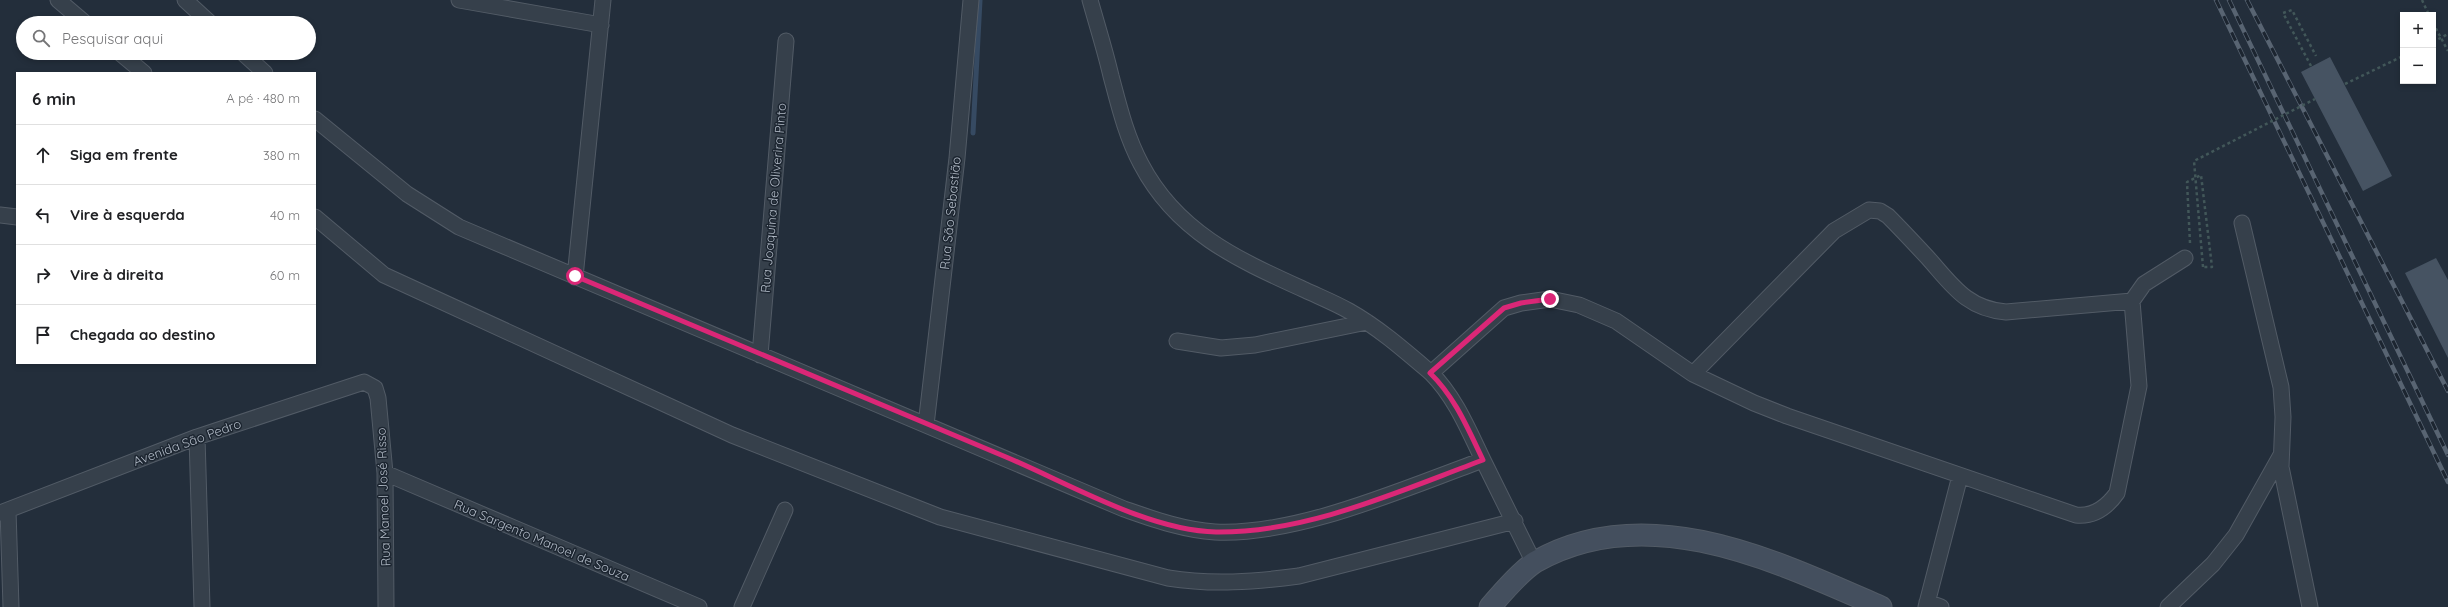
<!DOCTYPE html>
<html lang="pt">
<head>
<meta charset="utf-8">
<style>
  :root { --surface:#fff; --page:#f6f6f6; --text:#202124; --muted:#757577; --line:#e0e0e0 }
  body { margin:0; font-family:Quicksand,sans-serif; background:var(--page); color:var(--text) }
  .controls { position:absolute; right:12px; top:12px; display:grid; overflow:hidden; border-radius:0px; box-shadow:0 2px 6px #0003 }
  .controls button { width:36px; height:36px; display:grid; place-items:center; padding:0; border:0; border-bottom:1px solid var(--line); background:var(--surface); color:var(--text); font:20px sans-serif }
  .stop { position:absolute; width:12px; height:12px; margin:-9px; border:3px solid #db2777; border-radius:50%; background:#fff }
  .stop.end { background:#db2777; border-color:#fff; box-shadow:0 1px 4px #0008 }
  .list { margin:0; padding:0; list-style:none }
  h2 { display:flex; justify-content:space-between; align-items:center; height:52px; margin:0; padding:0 16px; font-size:17px }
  h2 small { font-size:13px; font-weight:400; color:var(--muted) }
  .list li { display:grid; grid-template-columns:26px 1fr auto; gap:12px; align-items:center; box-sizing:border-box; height:60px; padding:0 16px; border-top:1px solid var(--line) }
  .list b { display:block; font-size:15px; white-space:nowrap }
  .list em { font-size:13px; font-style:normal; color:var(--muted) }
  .icon { flex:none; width:22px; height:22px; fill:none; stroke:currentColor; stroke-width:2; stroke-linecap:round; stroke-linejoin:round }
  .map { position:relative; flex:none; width:2448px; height:607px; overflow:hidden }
  .search { position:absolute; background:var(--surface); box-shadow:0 2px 6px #0003; left:16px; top:16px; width:300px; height:44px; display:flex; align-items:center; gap:10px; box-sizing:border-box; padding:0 14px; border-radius:22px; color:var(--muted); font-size:15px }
  .panel { position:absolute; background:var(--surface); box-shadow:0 2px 6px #0003; left:16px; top:72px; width:300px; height:292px; border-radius:0px }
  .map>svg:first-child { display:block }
</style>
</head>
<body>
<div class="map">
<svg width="2448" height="607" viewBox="0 0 2448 607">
  <rect width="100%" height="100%" fill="#232e3b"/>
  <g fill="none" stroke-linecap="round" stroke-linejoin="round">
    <path stroke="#364a62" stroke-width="5" d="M973 133 980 0"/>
  </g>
  <path fill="#465362" d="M2330 57 2392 176 2363 191 2301 72Z
    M2436 258 2448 280V358L2405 273Z"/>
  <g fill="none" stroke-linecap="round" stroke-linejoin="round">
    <g stroke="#525b66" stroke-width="17">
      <path id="minor" d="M58 0 85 23
        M185 0 210 23
        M459 0 601 25
        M1090 0C1097 25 1105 50 1111 76 1119 106 1126 136 1141 164 1177 233 1239 260 1305 290 1320 297 1335 303 1349 311 1379 328 1404 350 1431 373L1504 308 1521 303 1550 299 1579 305 1616 321 1693 374 1754 403 1787 416 2076 515C2094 517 2107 507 2117 493L2139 386 2132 301 2144 284 2185 258
        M120 53 144 73
        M243 53 265 73
        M315 119 407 194 459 227 1124 509C1153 519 1183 530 1215 532 1298 536 1405 488 1483 460 1468 429 1455 397 1431 373
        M0 215 17 217
        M315 217 384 275 732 435 940 517 1168 578C1212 585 1254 582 1299 576L1515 521
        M2242 223 2281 387 2283 417 2281 467 2310 607
        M575 277 603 0
        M1177 341 1221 348 1255 345 1367 322
        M760 355 786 41
        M1693 374 1834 231 1869 210 1880 211 1888 216C1902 230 1915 244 1928 258 1952 285 1967 309 2006 312L2132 301
        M926 425 957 158 971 0
        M197 437 202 607
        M1483 460 1534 563
        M385 473 699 607
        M8 510 11 607
        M0 513 197 437 364 382 375 388 378 398 385 473 386 607
        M1927 602 1941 607
        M742 607 785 510
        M1926 607 1960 476
        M2168 607 2213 564 2236 535 2281 455"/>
    </g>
    <g stroke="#525b66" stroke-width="23">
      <path id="secondary" d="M1490 607C1501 594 1521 571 1535 562 1647 498 1776 561 1881 607"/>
    </g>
    <path stroke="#425759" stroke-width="2.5" stroke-dasharray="3 3" stroke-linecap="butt" d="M2422 0 2429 15
      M2433 23 2448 51
      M2311 66 2283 13 2292 10 2316 56
      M2345 84 2403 56
      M2190 243 2187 182 2201 175 2212 267H2203"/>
    <use href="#minor" stroke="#36404b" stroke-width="15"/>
    <use href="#secondary" stroke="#444f5e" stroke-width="21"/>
    <g stroke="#586472" stroke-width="4.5">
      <path id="rail" d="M2216 0 2448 482
        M2229 0 2448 455
        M2247 0 2448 391"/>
    </g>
    <use href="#rail" stroke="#1c2530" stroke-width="3" stroke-dasharray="9" stroke-linecap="butt"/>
    <path stroke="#425759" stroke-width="2.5" stroke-dasharray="3 3" stroke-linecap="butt" d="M2433 42 2448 34
      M2203 267 2194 161 2315 99"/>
  </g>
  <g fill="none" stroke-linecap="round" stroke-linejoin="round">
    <path stroke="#db2777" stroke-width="5" d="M575 276C719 337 863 396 1006 457 1068 483 1149 531 1216 532 1308 533 1399 491 1483 460 1468 429 1455 397 1430 373L1504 308 1521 303 1550 299"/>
  </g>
  <g text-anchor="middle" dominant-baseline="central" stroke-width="3" stroke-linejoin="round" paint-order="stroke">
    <g font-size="13" fill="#b2bbc7" stroke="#1c2530">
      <text transform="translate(773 198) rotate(-85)">Rua Joaquina de Oliverira Pinto</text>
      <text transform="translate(950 213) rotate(-84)">Rua São Sebastião</text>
      <text transform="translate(187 442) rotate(-20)">Avenida São Pedro</text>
      <text transform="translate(383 497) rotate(-92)">Rua Manoel José Risso</text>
      <text transform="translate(542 540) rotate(23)">Rua Sargento Manoel de Souza</text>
    </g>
  </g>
</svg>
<div class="controls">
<button>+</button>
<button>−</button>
</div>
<div class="stop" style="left:575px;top:276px"></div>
<div class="stop end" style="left:1550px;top:299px"></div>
<div class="search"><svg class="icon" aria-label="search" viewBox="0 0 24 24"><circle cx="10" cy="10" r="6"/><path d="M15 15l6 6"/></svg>Pesquisar aqui</div>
<section class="panel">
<h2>6 min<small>A pé · 480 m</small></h2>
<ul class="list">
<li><svg class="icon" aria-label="ahead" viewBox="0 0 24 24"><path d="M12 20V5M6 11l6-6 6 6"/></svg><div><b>Siga em frente</b></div><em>380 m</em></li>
<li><svg class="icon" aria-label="left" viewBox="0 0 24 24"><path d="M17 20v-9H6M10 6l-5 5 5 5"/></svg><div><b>Vire à esquerda</b></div><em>40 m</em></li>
<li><svg class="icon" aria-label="right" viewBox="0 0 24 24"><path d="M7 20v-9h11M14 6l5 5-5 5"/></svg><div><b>Vire à direita</b></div><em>60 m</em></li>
<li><svg class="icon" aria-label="arrive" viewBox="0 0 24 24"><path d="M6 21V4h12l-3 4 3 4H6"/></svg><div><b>Chegada ao destino</b></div></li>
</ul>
</section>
</div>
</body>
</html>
